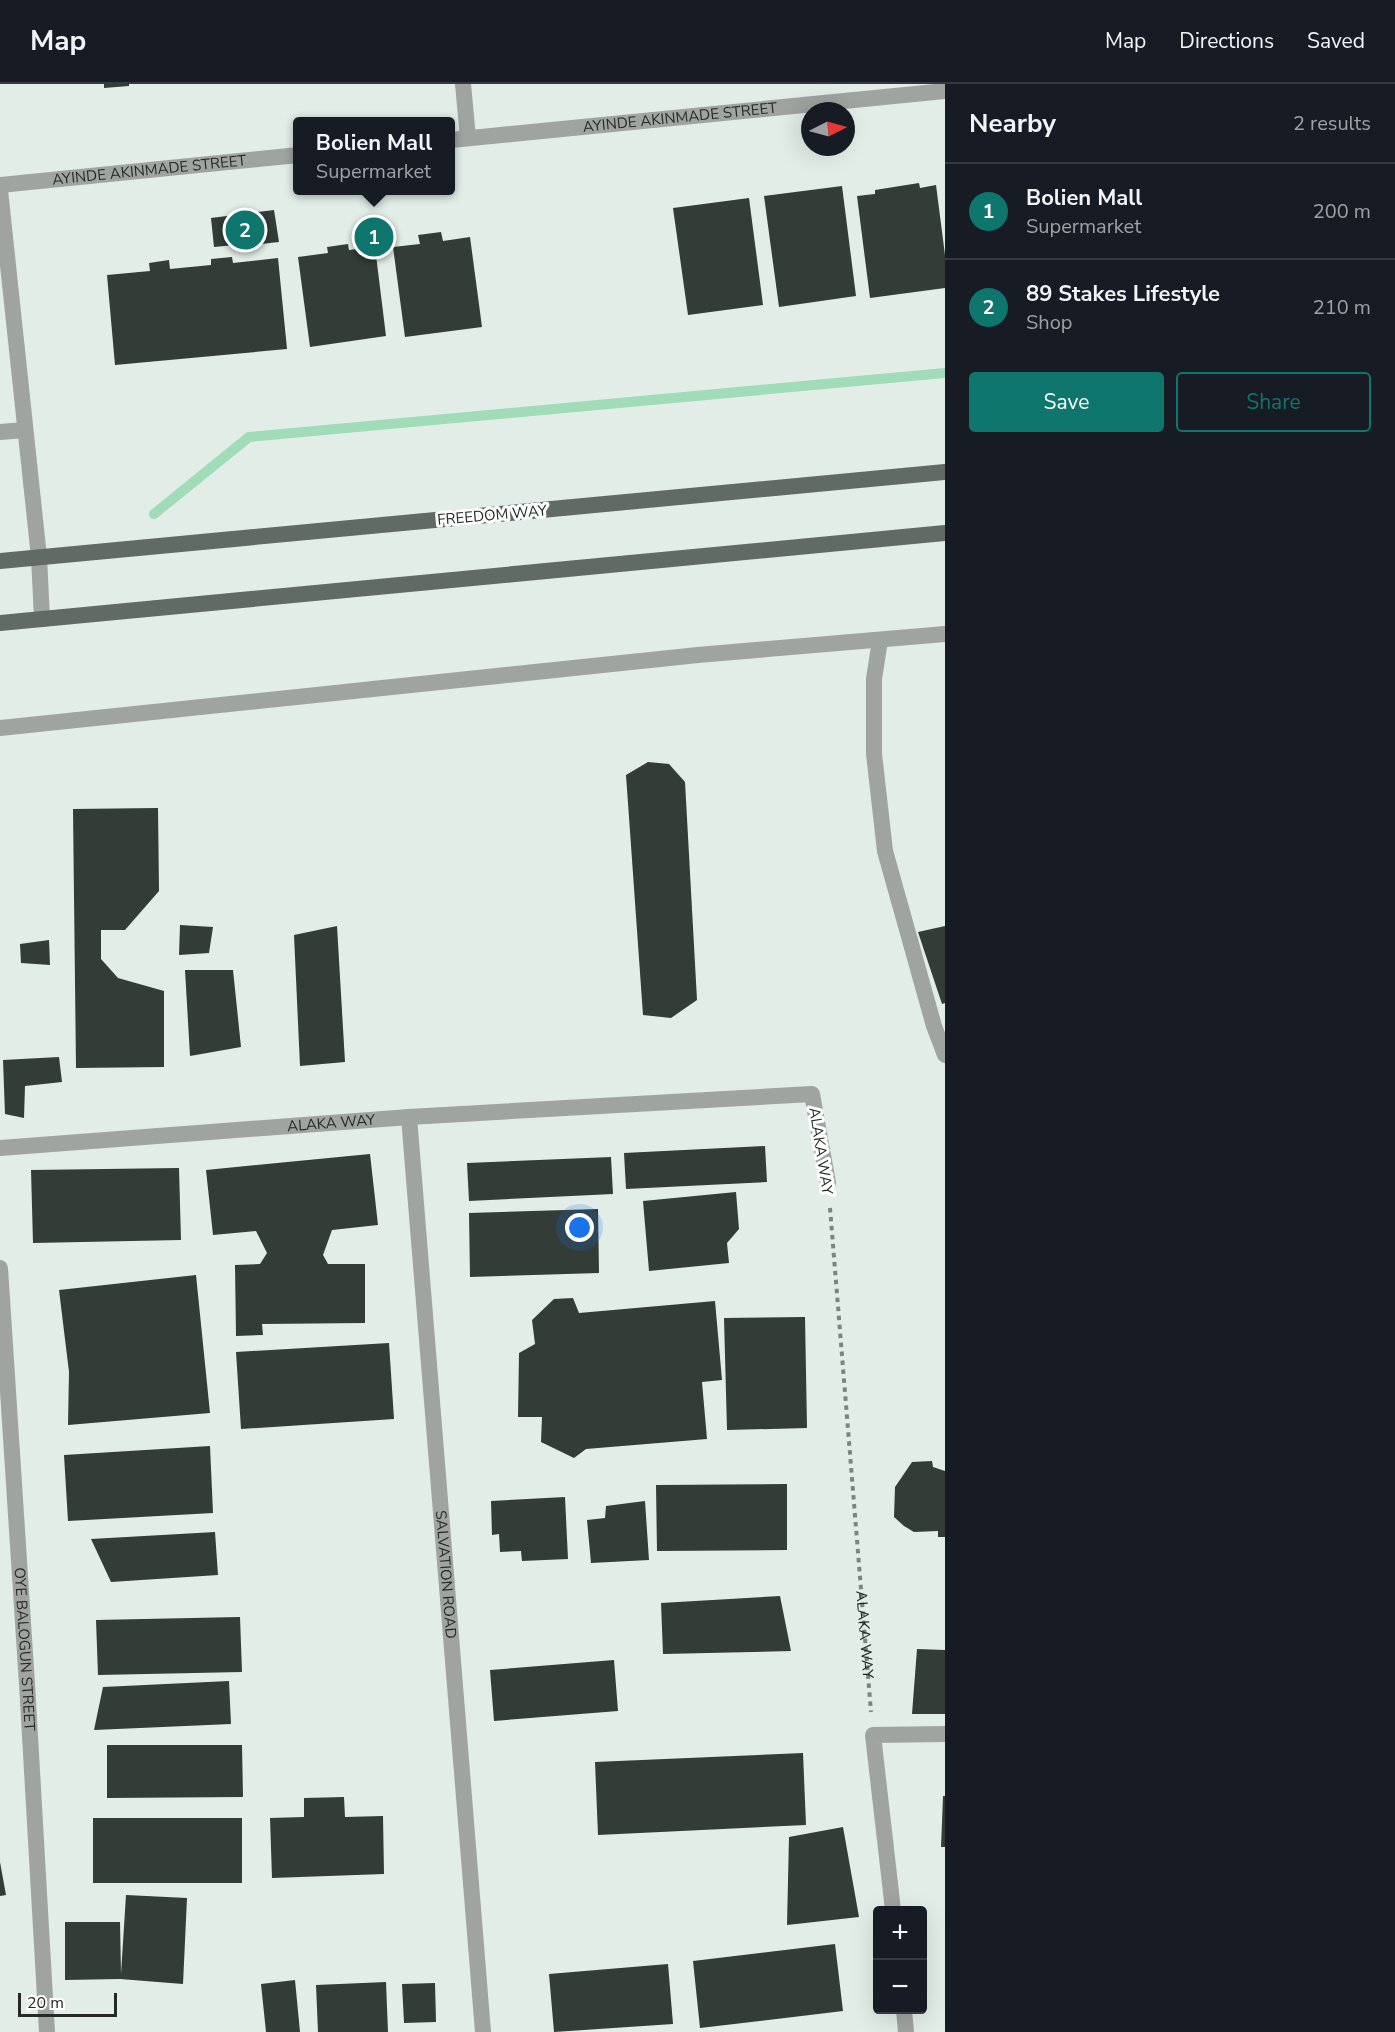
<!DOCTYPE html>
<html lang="en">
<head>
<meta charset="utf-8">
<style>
  :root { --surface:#171b24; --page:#242831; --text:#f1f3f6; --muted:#9ea1a6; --line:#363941; --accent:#0f766e }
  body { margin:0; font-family:"Nunito Sans",sans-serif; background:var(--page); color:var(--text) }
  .controls { position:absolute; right:18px; bottom:18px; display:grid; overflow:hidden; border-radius:6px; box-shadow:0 6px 24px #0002 }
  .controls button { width:54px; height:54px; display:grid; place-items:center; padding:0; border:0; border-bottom:2px solid var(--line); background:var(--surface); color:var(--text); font:30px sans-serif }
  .compass { position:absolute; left:801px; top:18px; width:54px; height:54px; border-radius:50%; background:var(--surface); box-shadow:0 6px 24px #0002; rotate:84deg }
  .scale { position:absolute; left:18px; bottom:15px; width:99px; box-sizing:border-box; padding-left:6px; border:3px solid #262a27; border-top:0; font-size:16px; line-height:21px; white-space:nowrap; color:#262a27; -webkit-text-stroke:4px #fff; paint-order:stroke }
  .you { position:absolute; left:580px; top:1144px; width:21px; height:21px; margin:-15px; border:4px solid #fff; border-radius:50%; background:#1a73e8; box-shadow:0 0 0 9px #1a73e833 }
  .badge { display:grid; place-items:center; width:39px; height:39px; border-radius:50%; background:var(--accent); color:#fff; font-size:20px; font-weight:700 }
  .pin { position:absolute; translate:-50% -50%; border:3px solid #fff; box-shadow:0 2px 6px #0006 }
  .popup { position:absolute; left:293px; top:33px; width:162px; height:78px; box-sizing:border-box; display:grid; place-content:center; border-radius:6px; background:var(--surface); filter:drop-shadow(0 2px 4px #0005); font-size:20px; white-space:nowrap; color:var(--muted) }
  .popup b { font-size:22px; color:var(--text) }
  .popup::after { content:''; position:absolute; left:50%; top:100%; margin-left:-12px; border:12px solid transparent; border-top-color:var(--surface) }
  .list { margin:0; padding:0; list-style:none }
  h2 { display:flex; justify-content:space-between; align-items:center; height:78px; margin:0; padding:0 24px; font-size:26px }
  h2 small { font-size:20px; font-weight:400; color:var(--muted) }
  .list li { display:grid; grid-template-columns:39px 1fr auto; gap:18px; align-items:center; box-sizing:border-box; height:96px; padding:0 24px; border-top:2px solid var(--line) }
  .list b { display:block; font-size:22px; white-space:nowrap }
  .list p { margin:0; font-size:20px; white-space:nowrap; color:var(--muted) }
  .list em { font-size:20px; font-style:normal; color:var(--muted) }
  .actions { display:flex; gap:12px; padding:18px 24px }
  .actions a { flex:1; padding:14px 0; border:2px solid var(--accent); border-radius:6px; text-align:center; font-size:21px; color:var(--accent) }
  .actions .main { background:var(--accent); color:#fff }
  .map { position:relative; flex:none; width:945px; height:1948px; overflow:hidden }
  header { display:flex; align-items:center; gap:36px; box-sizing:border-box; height:84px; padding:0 30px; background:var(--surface); border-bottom:2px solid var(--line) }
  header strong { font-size:28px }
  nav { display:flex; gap:33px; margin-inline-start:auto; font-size:21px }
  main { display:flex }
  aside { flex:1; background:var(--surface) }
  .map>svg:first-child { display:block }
</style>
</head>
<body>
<header>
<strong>Map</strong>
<nav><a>Map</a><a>Directions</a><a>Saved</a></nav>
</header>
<main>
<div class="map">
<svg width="945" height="1948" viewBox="0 0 945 1948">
  <rect width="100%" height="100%" fill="#e1ede6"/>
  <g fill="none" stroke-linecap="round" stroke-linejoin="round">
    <path stroke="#a1dcb9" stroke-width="10" d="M154 430 249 353 945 289"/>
  </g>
  <path fill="#333c36" d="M104 0H129V2L104 4Z
    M919 99 920 104 936 101 945 171V204L870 214 857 112 875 110V106Z
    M842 102 856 212 779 223 764 112Z
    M749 114 763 221 688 231 673 124Z
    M274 126 279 158 235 163V161L214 163 211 134Z
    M441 148 443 157 470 153 482 243 405 253 393 163 420 160 418 151Z
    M348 160 349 166 375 163 386 252 310 263 298 173 328 169 327 163Z
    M232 173 233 179 278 174 287 265 115 281 107 191 150 187 149 179 169 176 170 185 211 181V175Z
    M648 678 669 680 685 698 697 916 671 934 643 931 626 691Z
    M158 724 159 807 125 846H101V875L118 894 164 907V983L76 984 73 725Z
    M180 841 213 843 209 869 179 871Z
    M337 842 345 978 300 982 294 851Z
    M945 842V919L942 920 918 848Z
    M49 856 50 881 21 879 20 860Z
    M185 886H233L241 963 190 972Z
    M59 973 62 998 25 1002 24 1034 5 1030 3 976Z
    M765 1062 767 1098 626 1105 624 1069Z
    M370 1070 378 1141 332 1146 323 1171 328 1180H365V1239L262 1240 263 1251 236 1252 235 1181 260 1180 267 1169 256 1147 213 1151 206 1086Z
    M611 1073 613 1110 469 1117 467 1079Z
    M179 1084 181 1156 33 1159 31 1086Z
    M736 1108 739 1145 727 1159 729 1179 649 1187 643 1117Z
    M598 1125 599 1189 470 1193 469 1129Z
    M196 1191 210 1329 68 1341 69 1288 59 1206Z
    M573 1214 579 1229 715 1217 722 1296 702 1298 707 1355 586 1365 574 1374 541 1358 542 1333H518L519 1269 535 1260 532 1236 554 1215Z
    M805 1233 807 1344 727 1346 724 1234Z
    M389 1259 394 1335 241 1345 236 1268Z
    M210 1362 213 1429 68 1437 64 1371Z
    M932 1377 933 1383 945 1387V1453H938V1447L914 1448 904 1442 894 1433 895 1403 912 1378Z
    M787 1400V1466L657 1467 656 1401Z
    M565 1413 568 1475 522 1477 521 1467 500 1468 499 1450 492 1451 491 1417Z
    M645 1417 649 1476 591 1479 587 1436 605 1434 606 1422Z
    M215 1448 218 1491 111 1498 91 1455Z
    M780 1512 791 1567 663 1570 661 1519Z
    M240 1533 242 1588 98 1591 96 1536Z
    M917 1565 945 1566V1630H912Z
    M614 1576 618 1627 494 1637 490 1586Z
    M229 1597 231 1640 94 1646 103 1603Z
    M107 1661H242L243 1713 107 1714Z
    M803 1669 806 1741 598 1751 595 1678Z
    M943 1712H945V1763H941Z
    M344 1713 345 1733 383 1732 384 1790 272 1794 270 1734 304 1733V1714Z
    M93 1734H242V1799H93Z
    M843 1743 859 1833 787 1841 789 1753Z
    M0 1778 6 1811 0 1812Z
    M126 1811 187 1814 183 1900 120 1895 65 1896V1838H120L121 1890Z
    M835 1860 843 1927 700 1944 693 1877Z
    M668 1880 673 1940 554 1948 549 1890Z
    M295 1896 300 1948H266L261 1900Z
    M386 1898 388 1948H318L316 1901Z
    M435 1899 436 1938 404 1939 402 1900Z"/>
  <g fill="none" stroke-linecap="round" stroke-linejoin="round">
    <path stroke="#7d847f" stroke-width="4" stroke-dasharray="4.5 4.5" stroke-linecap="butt" id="s1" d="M830 1124 871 1628"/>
    <g stroke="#9fa4a0" stroke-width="16">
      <path d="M463 0 468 54"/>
      <path id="s2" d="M451 56 945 7"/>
      <path id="s3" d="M0 101 298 71"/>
      <path d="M0 348 25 346"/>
      <path d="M880 556 874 595V670L885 767 934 942 945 971"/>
      <path d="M0 644 698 571 945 550"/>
      <path id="s4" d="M409 1033 483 1948"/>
      <path id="s5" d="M0 1064 409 1033 812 1010 828 1099"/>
      <path id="s6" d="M0 1184 27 1600 47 1948"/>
      <path d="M893 1826 873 1651 945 1650"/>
      <path d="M904 1926 906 1948"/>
    </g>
    <path stroke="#9fa4a0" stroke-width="16" d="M0 106 39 473 42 535"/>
    <path stroke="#616a64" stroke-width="16" d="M0 477 945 388
      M0 539 945 449"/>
  </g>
  <g text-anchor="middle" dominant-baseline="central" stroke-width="6" stroke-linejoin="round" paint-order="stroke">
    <g font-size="15" fill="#262a27" stroke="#fff">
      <text stroke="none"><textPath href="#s2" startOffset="230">AYINDE AKINMADE STREET</textPath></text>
      <text stroke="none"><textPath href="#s3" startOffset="150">AYINDE AKINMADE STREET</textPath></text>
      <text transform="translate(492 431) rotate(-5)">FREEDOM WAY</text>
      <text stroke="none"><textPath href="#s5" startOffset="332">ALAKA WAY</textPath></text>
      <text transform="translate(821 1067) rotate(81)">ALAKA WAY</text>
      <text stroke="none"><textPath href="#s4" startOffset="459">SALVATION ROAD</textPath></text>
      <text stroke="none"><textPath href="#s1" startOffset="428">ALAKA WAY</textPath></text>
      <text stroke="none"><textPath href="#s6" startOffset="382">OYE BALOGUN STREET</textPath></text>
    </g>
  </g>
</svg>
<div class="controls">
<button>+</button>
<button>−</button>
</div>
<svg class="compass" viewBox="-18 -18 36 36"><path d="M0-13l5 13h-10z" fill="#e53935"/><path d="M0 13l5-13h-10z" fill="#9ea1a6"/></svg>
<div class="scale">20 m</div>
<div class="you"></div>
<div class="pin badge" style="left:374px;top:153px">1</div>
<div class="popup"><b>Bolien Mall</b>Supermarket</div>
<div class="pin badge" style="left:245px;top:146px">2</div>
</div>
<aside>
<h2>Nearby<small>2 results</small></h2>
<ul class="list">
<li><span class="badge">1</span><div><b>Bolien Mall</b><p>Supermarket</p></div><em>200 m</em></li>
<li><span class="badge">2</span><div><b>89 Stakes Lifestyle</b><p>Shop</p></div><em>210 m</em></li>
</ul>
<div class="actions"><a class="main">Save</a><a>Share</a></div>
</aside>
</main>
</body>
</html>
